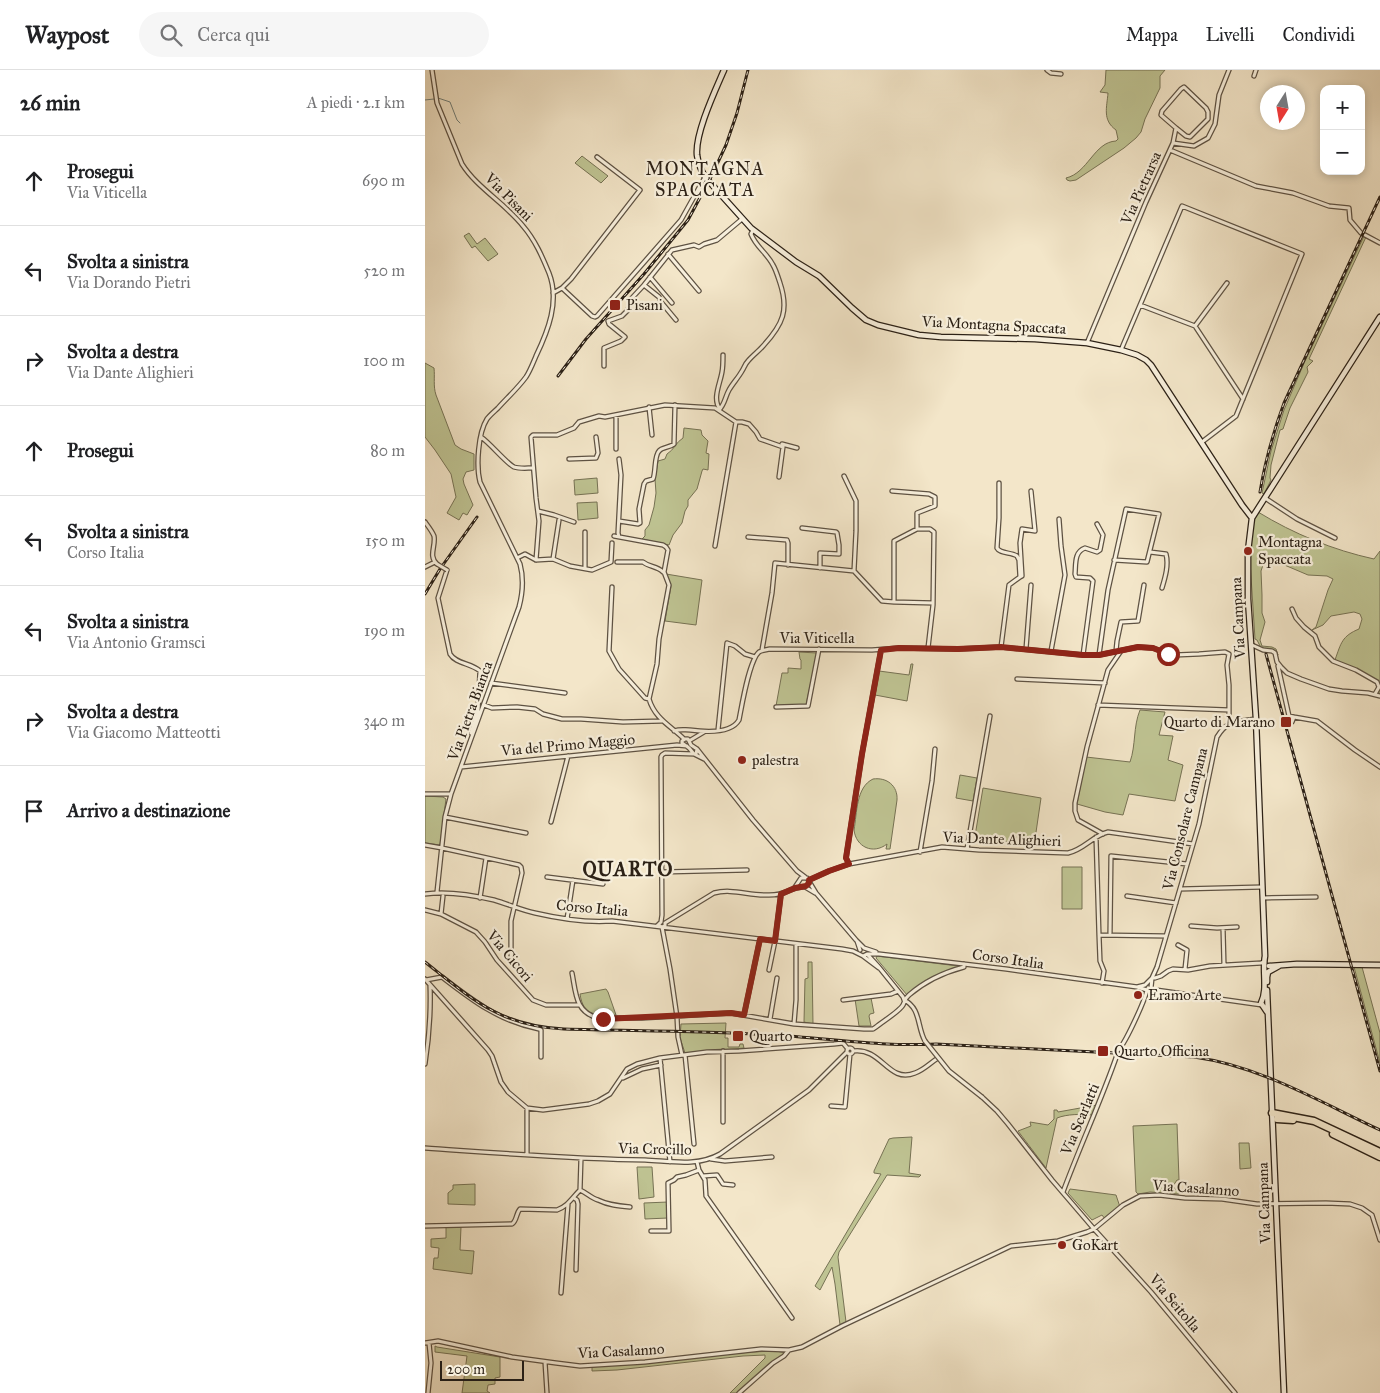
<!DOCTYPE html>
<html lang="it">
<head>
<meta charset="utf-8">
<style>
  :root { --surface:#fff; --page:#f6f6f6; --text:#202124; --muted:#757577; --line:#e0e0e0 }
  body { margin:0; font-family:"IM FELL Great Primer",serif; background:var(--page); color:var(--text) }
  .controls { position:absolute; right:15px; top:15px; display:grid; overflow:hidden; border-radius:10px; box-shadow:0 2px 8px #0003 }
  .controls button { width:45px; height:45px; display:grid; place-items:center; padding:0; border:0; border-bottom:1px solid var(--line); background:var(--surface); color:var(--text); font:25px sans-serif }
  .compass { position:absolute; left:835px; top:15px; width:45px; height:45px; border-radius:50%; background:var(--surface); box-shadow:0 2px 8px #0003; rotate:191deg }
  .scale { position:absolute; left:15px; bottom:12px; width:84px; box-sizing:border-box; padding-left:5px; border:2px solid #2c2116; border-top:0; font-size:14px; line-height:18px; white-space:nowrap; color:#2c2116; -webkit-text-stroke:4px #f7efdc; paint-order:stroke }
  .stop { position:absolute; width:15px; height:15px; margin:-11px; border:4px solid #8f2418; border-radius:50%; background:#fff }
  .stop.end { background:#8f2418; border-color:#fff; box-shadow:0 1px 5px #0008 }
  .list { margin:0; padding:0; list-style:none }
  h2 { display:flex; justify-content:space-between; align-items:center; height:65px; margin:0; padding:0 20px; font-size:21px }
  h2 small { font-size:16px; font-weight:400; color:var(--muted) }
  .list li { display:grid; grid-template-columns:32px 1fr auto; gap:15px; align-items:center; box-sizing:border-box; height:90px; padding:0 20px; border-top:1px solid var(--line) }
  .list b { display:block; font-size:19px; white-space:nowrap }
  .list p { margin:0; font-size:16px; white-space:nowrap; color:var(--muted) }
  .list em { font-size:16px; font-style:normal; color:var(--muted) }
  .icon { flex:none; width:28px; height:28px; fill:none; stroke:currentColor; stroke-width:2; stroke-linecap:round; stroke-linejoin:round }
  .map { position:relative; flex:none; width:955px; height:1323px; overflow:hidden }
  header { display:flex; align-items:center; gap:30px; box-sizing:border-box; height:70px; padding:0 25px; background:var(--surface); border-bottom:1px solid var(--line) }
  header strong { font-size:24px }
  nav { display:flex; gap:28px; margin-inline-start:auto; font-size:18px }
  .search { width:350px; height:45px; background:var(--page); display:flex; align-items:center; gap:12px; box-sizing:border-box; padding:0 18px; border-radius:28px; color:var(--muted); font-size:19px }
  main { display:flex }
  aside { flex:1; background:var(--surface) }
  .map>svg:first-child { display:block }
</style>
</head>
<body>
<header>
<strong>Waypost</strong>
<div class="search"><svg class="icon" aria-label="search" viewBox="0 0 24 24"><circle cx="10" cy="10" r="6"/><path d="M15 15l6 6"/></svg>Cerca qui</div>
<nav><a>Mappa</a><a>Livelli</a><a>Condividi</a></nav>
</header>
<main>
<aside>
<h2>26 min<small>A piedi · 2.1 km</small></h2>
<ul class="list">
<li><svg class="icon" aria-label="ahead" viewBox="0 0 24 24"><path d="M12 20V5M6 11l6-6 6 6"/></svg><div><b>Prosegui</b><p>Via Viticella</p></div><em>690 m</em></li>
<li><svg class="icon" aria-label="left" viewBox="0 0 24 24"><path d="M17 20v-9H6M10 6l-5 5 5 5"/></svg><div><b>Svolta a sinistra</b><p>Via Dorando Pietri</p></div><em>520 m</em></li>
<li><svg class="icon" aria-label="right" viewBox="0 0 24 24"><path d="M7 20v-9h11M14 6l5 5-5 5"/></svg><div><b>Svolta a destra</b><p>Via Dante Alighieri</p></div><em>100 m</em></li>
<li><svg class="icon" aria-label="ahead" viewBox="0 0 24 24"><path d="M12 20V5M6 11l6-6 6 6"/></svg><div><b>Prosegui</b></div><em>80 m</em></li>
<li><svg class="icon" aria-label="left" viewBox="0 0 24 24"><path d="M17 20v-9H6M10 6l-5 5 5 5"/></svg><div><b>Svolta a sinistra</b><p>Corso Italia</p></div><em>150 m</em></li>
<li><svg class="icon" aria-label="left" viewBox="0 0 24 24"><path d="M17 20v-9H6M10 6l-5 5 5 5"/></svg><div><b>Svolta a sinistra</b><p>Via Antonio Gramsci</p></div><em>190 m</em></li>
<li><svg class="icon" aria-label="right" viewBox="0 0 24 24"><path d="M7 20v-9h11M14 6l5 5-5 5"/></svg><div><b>Svolta a destra</b><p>Via Giacomo Matteotti</p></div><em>340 m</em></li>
<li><svg class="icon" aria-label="arrive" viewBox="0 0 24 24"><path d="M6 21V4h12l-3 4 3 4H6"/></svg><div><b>Arrivo a destinazione</b></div></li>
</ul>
</aside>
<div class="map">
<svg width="955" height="1323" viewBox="0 0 955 1323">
  <rect width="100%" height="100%" fill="#f3e6c9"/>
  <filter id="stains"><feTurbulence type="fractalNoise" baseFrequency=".004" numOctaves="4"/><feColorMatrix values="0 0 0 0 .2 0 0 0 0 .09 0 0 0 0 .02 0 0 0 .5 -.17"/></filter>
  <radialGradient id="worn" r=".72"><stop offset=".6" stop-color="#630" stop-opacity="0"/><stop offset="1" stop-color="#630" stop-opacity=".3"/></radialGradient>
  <path fill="#bfc493" stroke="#767254" d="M681 0H740L735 6V18L720 49 716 62 711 68 699 78 651 110 645 111 642 110 641 108C663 103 669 72 691 71L693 69 691 60C677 50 682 37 683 23L675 22 680 15Z
    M157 86 183 106 176 113 150 93Z
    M44 163 52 174 60 168 73 184 63 191 50 176 47 178 39 166Z
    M939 166 941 167 884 289 888 291 882 297 883 302 865 338 858 359 855 360 846 395 845 408 846 410 839 424 837 423 846 381 859 340 880 291Z
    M0 293 9 298C10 307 8 316 11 325L30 375 36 379 49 384V400L41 402 38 409 39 414 48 435 42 445 38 443 34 450 22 443 31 427 26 404 10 380 0 367Z
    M259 358 276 360 277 365 283 371 281 383 284 384 283 400 278 399 277 401 272 419 263 430V436L260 441 257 453 248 465 244 475 217 469 220 466V460L224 455 229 437 231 423 230 409 233 391 240 389 242 384C249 380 251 372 258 368Z
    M172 408 173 423 150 425 149 410Z
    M172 432 173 448 153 450 152 433Z
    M833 442C869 464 908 480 949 489L955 481V625L951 624 955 617 954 613 911 591 910 590C916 573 917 566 934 559L937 549 935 544 929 542 906 546 898 555 887 560 891 557 903 520 908 509 902 506 883 505 843 488 840 489 836 501 837 525V543L840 552 835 570 837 576 847 577 851 579 853 585C850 578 843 579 836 578L832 570 830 569 825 491 826 461 828 449Z
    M241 504 277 510 271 555 240 551 246 516Z
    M374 582 392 583 381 635 351 636 357 603H363V598L376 599V590L375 589Z
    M486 594H488L482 631 450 625 454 601 484 605Z
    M715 640 740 642 734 665 748 666 743 690 758 695 750 731 704 724 698 745 680 742 652 734 661 687 705 692C711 675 708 657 715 640Z
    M535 705 552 708 548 731 531 728Z
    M448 709C462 707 473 716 472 730L465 779H461L462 774C448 785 431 777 429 760 432 743 431 717 448 709Z
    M558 718 616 728 609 776 565 769 564 774 549 772Z
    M0 726 18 727 21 729 15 775 0 773Z
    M637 797H657V839H637Z
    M452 886 533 896V898L527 899 482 925 451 888Z
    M383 892H387L388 954 379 952 380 909 383 908Z
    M929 897H937L955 963V993Z
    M181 919 183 922 191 945C172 946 158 946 155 924Z
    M446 928 449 943 445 944 444 946 446 956H434L430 929Z
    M301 953 300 968H303V977H314L315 974H318L319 978 260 983 255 968 256 954Z
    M672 1035 667 1045C656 1044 642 1044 632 1048L621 1098 593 1061 606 1056 605 1052 623 1055 629 1049V1040H632L633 1042Z
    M752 1054 754 1110H752L748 1116 751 1120H754V1124L725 1122 713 1124 711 1122 708 1056Z
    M487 1067 484 1103 496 1105 494 1107 462 1105 414 1182 413 1187 421 1252 415 1255 410 1214 407 1197 395 1220 390 1216 456 1104 449 1103V1101L464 1069 468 1068Z
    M814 1073H824L826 1098 815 1099Z
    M212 1097H227L229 1127 214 1129Z
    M50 1114V1135L23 1134V1123L28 1119V1115Z
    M645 1119 691 1125 695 1137 680 1149 677 1145 667 1150 643 1123Z
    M243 1132V1148L220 1149 219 1133Z
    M21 1157H36L35 1180 49 1181 47 1204 8 1199 9 1188H13L14 1178 6 1177V1169L21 1168Z
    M10 1276 12 1277 75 1287V1307L70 1308V1314L63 1315 62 1321 65 1323H37L42 1286 10 1282Z
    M351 1281 361 1283 313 1323H305L340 1288V1285L318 1286 192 1300 167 1301V1297L326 1282Z"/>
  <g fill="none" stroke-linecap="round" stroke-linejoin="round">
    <path stroke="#707f7a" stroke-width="1" d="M13 28 25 32 32 50 35 53
      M0 30 9 29"/>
    <g stroke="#5e5243" stroke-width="5.5">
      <path id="street" d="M7 0 12 33 37 94C52 118 81 134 98 156 110 170 117 186 124 203 135 231 123 261 111 286 108 293 105 301 101 307 93 318 82 328 73 338 70 341 65 345 62 349 53 363 51 396 55 412L95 494C99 509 98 522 94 537L26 724 20 747 12 822
        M622 0 626 3 636 4
        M829 6 831 0
        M748 73 751 58 736 45 737 41 756 19 759 17 781 38 783 42V49L765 67 761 66 751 58
        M745 80 831 116 868 123 904 136 924 138 925 150 936 163
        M940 165 955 173
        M243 184 274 221
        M225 207 247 233
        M219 215 234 227 236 232 251 250
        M137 218 146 209 215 120 172 87
        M128 223 137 218 167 246 170 247 172 246 256 150 280 107
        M715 235 770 256 802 213
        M770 256 818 329
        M662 273 721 132 748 73 769 76 783 68 790 54 794 25 804 0
        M696 280 757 136 877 184 811 346 777 372
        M179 296V278L196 271 200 267 184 254 183 251 197 246 203 240 206 229 219 215 247 180 269 175 274 177 279 174 292 170 317 149
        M224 337 227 365
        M295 339C287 329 295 314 297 302 298 297 298 291 298 285
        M294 340C300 334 300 327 304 320 308 313 313 308 317 301 319 298 320 294 323 291 328 285 334 281 339 275 358 254 364 240 355 213 353 207 351 200 348 195 342 183 331 177 326 164L328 160
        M191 345V379
        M56 367C65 373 82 394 89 397 95 399 102 398 108 398
        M357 374 372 378
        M144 389 171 388 173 383 171 367
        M194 389 196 405 193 463 194 467
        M419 406 431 431V461L429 501 457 531 469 532V471L492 459H505L509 462 508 535 503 578
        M574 413V448L572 478C575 484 586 482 592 486L594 490 595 507 584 515 576 577
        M467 421 504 424 510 427V436L492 443V459
        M840 428 872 449 910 468
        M113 441 129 445 149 452
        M194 451 213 454 215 453 214 439 219 414 221 411 228 409C231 402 229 386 234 381 237 377 244 378 249 374L250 335
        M0 452C3 456 7 461 9 466 11 476 3 486 12 494
        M377 458 411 462 412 463 414 475V484L395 483V498
        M189 466 238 475 241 477 243 480 239 502 244 515 234 569 232 594 224 629C230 649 246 656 259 669
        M323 467 362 470 363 473V495
        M290 476 311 352
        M725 482 741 484C744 495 740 508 737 518
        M92 488 100 484 111 490 114 451 111 428 106 367 108 365H132L149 358 154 352 174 346 180 347 240 335 290 338 311 352H317L324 354 331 362 335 369 358 377 354 407
        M128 489 134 450
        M111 490 128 489 145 496 167 500 186 492 187 473
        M192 492H218C224 497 232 496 238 502
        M0 497 10 492
        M160 498V462
        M22 500 13 528 25 584C31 594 46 593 55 601L53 641 46 663
        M595 507 597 506 595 473 597 459 610 461 606 421
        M187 517 184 581 194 599 220 628 224 629
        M469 532 508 533
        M867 539 871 548 879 557 890 566 894 577 908 591 931 600 952 612 954 617 950 624
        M827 575 838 580 847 581 850 583 852 592 856 597 862 603 876 609 904 619 917 621 943 623 955 626
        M601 579 606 515
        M337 580 347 523 350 493 429 501
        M626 581 640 505 636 476 634 449
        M691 581 692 571 696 552 713 551 719 515
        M658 585 668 511 665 508 651 507 650 504C651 494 649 482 660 478L672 482 675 480 678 465 672 454
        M674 585 683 520 701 439 734 444 722 492 689 490
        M853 596 864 646 869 647 867 652
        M592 609 680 613
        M66 613 140 623
        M59 635 67 638 92 637 110 639 118 644 137 649H156L198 652 237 651
        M673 635 804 640
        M351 637 383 636 394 579
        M869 647 892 651 930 680 955 697
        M293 660 302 573 310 576 320 584 330 587
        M249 661C255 659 259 660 265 660 280 662 306 664 314 650 317 635 324 591 334 582 337 580 341 580 345 579L447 580 474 578 533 579 576 577 658 585H674L713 577 728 578 743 584 750 585 774 584 800 582 804 584 802 595 804 615V653
        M260 669H263L266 675 272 679 271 684H269L264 678 257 673V671Z
        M264 671 279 662
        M272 679 328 750 372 801 380 807
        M36 697 252 675 262 676
        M0 724H26
        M20 747 101 763
        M126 752 143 686
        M678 764 653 750 650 741V733L662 677 683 600 696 581
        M671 767 674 865 675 891 679 901 677 913
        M0 775 17 778 94 795 96 797 97 803 86 851V885
        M542 779 565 646
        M495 782 507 711 510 679
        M424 794 421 788 437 684 456 580
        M237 802 322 800
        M122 807 178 814
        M384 810 404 801 424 794 517 777 554 780 643 783C660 779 667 766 683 762L768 774
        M370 817 376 808H382L391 823 431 870 439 878 451 882
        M380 817 390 823
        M755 819 837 817
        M0 824C21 821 48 825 69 830 83 834 96 840 110 843 136 849 161 853 187 851L417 879 428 881 436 885
        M702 826 751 833
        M55 828 61 788
        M838 828 891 827
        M0 840 16 844 51 862 60 872 72 890 108 930 121 935H154
        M16 844 18 826
        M142 849 148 810
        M232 856 236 852 237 845 236 687 237 685 240 683 269 684 279 689
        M235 856 237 857 245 899 252 947 253 967 257 985
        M766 856 792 858 812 857
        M237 857 240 856V853L289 823C307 818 325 826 344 825 350 825 357 824 363 821 368 819 371 817 378 817
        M798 858 799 895
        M685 863 686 786 762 794
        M674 865 741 866
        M432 871 435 880
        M753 875 762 880 760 899
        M442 884 453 896 478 927 479 930C496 938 492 957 500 971
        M436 885 438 886 442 884H454L581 899 712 917 722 920H731L837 935
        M438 886 454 898
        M344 900 350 871 356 824
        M147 903C151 923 150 942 173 948H217L306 943 369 954 439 959H448L451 957C457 952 475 941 478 935 480 931 480 928 484 925 499 912 520 902 539 897V894
        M727 908H730L736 906 743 901 748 899 763 900 785 896 836 893 839 892
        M0 909 63 980 67 986 76 1012 83 1022 102 1038 118 1040 164 1034 173 1031 185 1024 202 999 212 994 235 988 282 982 314 981 409 974 418 973 423 979
        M1 910 17 907C48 931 74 951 114 959L116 960V987
        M712 917 720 915 727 908
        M724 920 726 918 727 908 732 897 774 754 792 667C803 649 812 652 831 649
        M418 930 466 924 473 921
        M319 945 335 869
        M345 949 352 908
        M369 954 371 930V874
        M422 981a3 3 0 1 1 6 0a3 3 0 1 1-6 0Z
        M428 981C457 977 463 1014 490 1003 499 1000 505 993 513 988
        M692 981C699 977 720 930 722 920
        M260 985 269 1074
        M235 988 245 1092
        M0 994C4 968 6 942 5 915
        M198 1008 217 999 236 995
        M557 1027 572 1041 583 1054 627 1110 669 1159 726 1222 810 1323
        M406 1036 420 1037 425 984
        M102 1038V1085
        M298 1052V981
        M0 1078C73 1083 147 1089 220 1090 245 1091 272 1097 295 1084L384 1020 422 982
        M286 1089 300 1091 347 1087
        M272 1092 274 1100 280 1110 281 1126 367 1248
        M278 1106 292 1105 298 1114 308 1115
        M155 1120C162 1123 166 1128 173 1130 183 1135 194 1136 205 1137
        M638 1122C655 1076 676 1031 692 985
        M149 1128 152 1130 153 1134 151 1200
        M0 1156 87 1154C92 1151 91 1143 95 1139L132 1140C143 1136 147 1128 155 1120L156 1088
        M226 1161H244L243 1113 249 1110 252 1107 261 1105 274 1100
        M136 1223 143 1134
        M0 1273 13 1271 87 1287 131 1293 155 1296 220 1292 336 1279 364 1280
        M120 1292 122 1323
        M3 1323 6 1293 4 1273
        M314 1323 348 1293 359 1286 364 1280 377 1277 417 1256 586 1176 633 1171 662 1162 669 1159 698 1135 715 1126 734 1125 760 1128 797 1129 832 1134 901 1133 925 1134 937 1138 947 1145 955 1170"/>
    </g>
    <g stroke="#2c2116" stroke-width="7">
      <path id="secondary" d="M299 0C290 21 270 63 272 85 273 93 276 100 280 107L326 158 371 192 394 206 427 238 441 250 453 255 494 265 516 267 610 269 662 273 696 280 712 285 721 290 726 295 817 435 827 448
        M844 896 872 894 955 895
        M842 912V907L843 902 854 896
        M842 920 859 1323
        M842 942 836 933C843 919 837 901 840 886L831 649 823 529V481L827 448 955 247"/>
    </g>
    <g stroke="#2c2116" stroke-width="9">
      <path id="highway" d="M847 1043 889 1051 955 1082
        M852 1049 868 1050
        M908 1064 955 1087"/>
    </g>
    <use href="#street" stroke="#f7efdc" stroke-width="3"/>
    <use href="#secondary" stroke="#f7efdc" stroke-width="4.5"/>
    <use href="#highway" stroke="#f3e6c9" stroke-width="6"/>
    <g stroke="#2c2116" stroke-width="3">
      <path id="rail" d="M133 306 161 269 219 204 263 150 286 107 301 75 312 43 323 0
        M835 422C840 391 848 363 859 333L955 127
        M0 524 15 499 52 447
        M841 584 955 1001
        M0 892C47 929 75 956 139 959 209 961 278 961 348 965 402 968 456 977 511 974L769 987C835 996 895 1032 955 1060"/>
    </g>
    <use href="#rail" stroke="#f7efdc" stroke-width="1" stroke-dasharray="4" stroke-linecap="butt"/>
    <g stroke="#5e5243" stroke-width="5.5" stroke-linecap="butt">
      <path id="street-bridge" d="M12 494 22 500
        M500 971 524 1001 557 1027"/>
    </g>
    <use href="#street-bridge" stroke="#f7efdc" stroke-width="3"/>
  </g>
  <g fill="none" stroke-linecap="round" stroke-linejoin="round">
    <path stroke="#8f2418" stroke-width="6" d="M178 949 306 943 319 945 335 869 350 871 356 824 370 818 381 816 384 813V810L404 801 424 794 421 788 437 684 456 580 474 578 533 579 576 577 658 585H674L713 577 728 578 743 584"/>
  </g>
  <g fill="#8f2418" stroke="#f7efdc" stroke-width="2">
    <rect x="184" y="229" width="12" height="12" rx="2.5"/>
    <circle cx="823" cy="481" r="5"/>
    <rect x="855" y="646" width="12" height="12" rx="2.5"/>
    <circle cx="317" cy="690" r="5"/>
    <circle cx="713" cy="925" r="5"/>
    <rect x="307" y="960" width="12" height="12" rx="2.5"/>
    <rect x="672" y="975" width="12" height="12" rx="2.5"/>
    <circle cx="637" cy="1175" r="5"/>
  </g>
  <g text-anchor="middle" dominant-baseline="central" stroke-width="4.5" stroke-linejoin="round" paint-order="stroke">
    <g font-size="15" fill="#2c2116" stroke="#f7efdc">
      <text transform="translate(716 118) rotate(-66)">Via Pietrarsa</text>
      <text transform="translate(84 127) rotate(45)">Via Pisani</text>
      <text transform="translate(569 255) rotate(3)">Via Montagna Spaccata</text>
      <text transform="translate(813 548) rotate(-93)">Via Campana</text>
      <text x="392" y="568">Via Viticella</text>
      <text transform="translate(45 641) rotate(-70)">Via Pietra Bianca</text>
      <text transform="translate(143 675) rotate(-5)">Via del Primo Maggio</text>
      <text transform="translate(760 749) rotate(-76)">Via Consolare Campana</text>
      <text transform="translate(577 769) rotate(2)">Via Dante Alighieri</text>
      <text transform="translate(167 838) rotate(5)">Corso Italia</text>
      <text transform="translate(85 886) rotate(50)">Via Cicori</text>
      <text transform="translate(583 889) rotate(8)">Corso Italia</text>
      <text transform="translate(655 1049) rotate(-67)">Via Scarlatti</text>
      <text transform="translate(230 1079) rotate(1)">Via Crocillo</text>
      <text transform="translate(771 1118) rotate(4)">Via Casalanno</text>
      <text transform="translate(839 1133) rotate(-92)">Via Campana</text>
      <text transform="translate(750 1233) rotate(50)">Via Seitolla</text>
      <text transform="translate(196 1281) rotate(-3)">Via Casalanno</text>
    </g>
    <g font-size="15" fill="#2c2116" stroke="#f7efdc" text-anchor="start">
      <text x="201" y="235">Pisani</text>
      <text x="833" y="472">Montagna<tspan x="833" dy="17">Spaccata</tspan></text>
      <text x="850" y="652" text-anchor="end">Quarto di Marano</text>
      <text x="327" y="690">palestra</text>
      <text x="723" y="925">Eramo Arte</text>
      <text x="324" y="966">Quarto</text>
      <text x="689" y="981">Quarto Officina</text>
      <text x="647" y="1175">GoKart</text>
    </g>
    <g font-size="18" letter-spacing="1" fill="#2c2116" stroke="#f7efdc">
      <text x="280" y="99">MONTAGNA<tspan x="280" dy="21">SPACCATA</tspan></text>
    </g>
    <g font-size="20" font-weight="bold" letter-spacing="1" fill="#2c2116" stroke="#f7efdc">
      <text x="203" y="799">QUARTO</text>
    </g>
  </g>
  <rect width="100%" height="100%" filter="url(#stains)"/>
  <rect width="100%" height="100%" fill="url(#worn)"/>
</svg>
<div class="controls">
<button>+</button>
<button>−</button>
</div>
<svg class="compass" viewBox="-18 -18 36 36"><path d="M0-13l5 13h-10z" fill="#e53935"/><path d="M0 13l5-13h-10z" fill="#757577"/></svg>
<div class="scale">200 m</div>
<div class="stop" style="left:743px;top:584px"></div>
<div class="stop end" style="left:178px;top:949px"></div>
</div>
</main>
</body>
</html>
